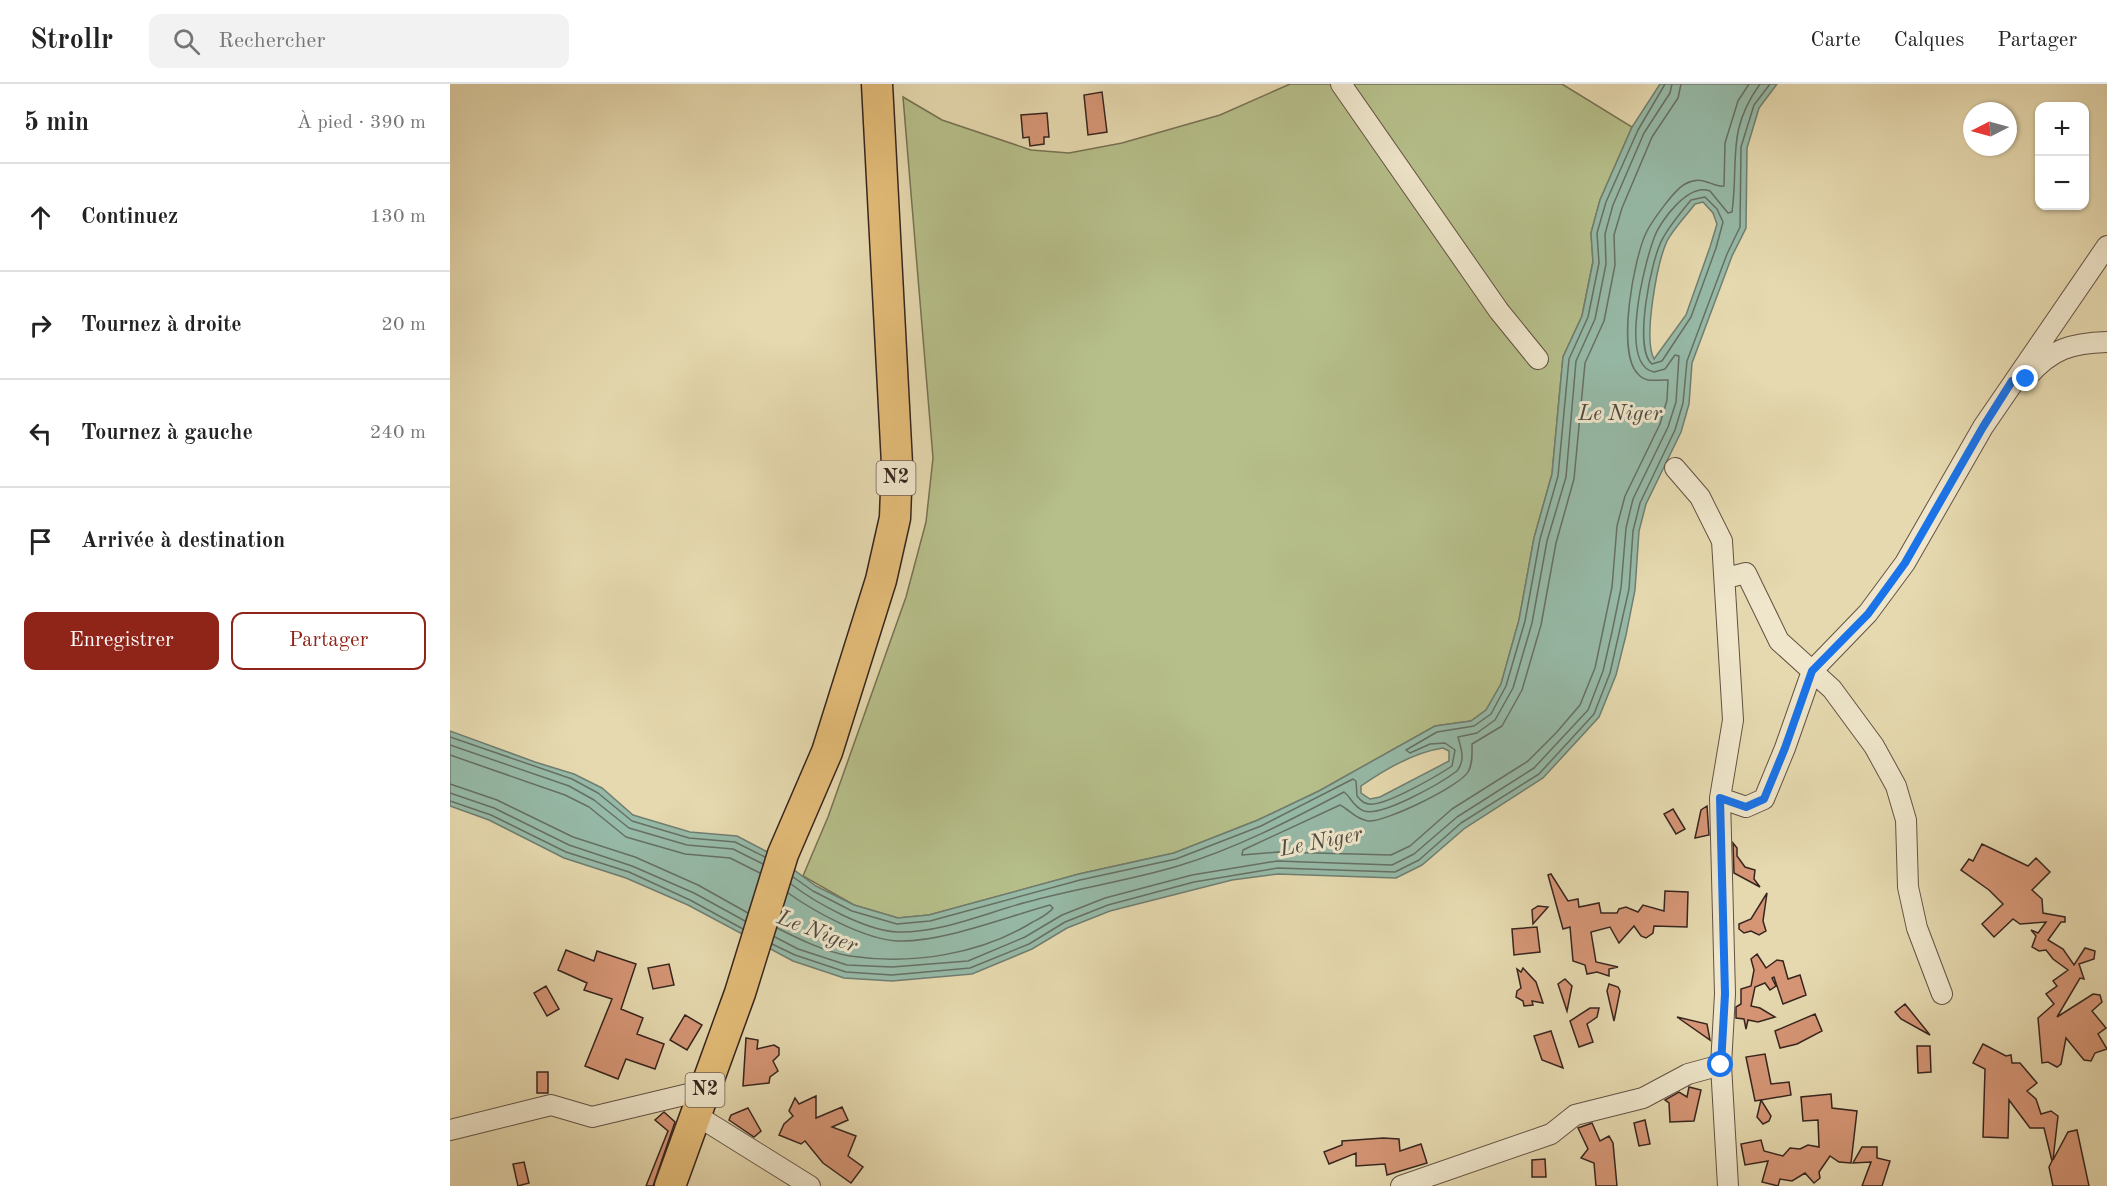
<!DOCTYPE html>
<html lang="fr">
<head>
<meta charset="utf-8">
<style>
  :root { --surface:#fff; --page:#f2f2f2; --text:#222; --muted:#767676; --line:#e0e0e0; --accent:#8f2418 }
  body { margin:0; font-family:"Old Standard TT",serif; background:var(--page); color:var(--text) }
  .controls { position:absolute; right:18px; top:18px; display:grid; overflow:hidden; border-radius:12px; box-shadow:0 2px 4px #0004 }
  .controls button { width:54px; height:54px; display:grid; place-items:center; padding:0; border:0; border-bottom:2px solid var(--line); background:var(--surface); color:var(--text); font:30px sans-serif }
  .compass { position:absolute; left:1513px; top:18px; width:54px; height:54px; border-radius:50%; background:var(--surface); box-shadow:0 2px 4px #0004; rotate:264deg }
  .stop { position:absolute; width:18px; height:18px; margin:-14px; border:4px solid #1a73e8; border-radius:50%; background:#fff }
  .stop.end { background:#1a73e8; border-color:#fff; box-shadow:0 2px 6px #0008 }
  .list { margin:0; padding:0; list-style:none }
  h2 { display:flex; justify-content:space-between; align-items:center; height:78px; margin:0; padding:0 24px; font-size:26px }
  h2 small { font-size:20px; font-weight:400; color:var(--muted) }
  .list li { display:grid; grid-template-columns:39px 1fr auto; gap:18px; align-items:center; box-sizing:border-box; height:108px; padding:0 24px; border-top:2px solid var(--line) }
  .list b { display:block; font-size:22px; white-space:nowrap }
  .list em { font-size:20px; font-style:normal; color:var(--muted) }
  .actions { display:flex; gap:12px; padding:18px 24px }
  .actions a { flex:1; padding:14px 0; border:2px solid var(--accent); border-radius:12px; text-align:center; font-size:21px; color:var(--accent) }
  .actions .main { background:var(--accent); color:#fff }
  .icon { flex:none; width:33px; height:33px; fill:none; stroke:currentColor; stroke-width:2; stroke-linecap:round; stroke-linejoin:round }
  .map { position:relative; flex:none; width:1657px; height:1102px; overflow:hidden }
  header { display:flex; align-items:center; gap:36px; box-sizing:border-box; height:84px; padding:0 30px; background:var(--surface); border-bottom:2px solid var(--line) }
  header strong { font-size:28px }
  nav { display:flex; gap:33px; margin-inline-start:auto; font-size:21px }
  .search { width:420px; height:54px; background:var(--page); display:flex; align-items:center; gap:15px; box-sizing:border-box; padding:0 21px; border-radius:12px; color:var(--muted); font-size:22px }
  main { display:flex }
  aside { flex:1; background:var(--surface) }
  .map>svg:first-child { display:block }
</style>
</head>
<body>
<header>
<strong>Strollr</strong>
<div class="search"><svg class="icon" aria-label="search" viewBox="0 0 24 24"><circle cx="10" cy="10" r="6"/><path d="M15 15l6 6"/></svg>Rechercher</div>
<nav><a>Carte</a><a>Calques</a><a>Partager</a></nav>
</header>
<main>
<aside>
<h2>5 min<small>À pied · 390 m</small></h2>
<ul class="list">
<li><svg class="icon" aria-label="ahead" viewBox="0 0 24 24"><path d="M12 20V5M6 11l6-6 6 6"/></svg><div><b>Continuez</b></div><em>130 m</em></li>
<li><svg class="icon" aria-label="right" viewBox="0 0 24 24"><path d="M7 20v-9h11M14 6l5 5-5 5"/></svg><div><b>Tournez à droite</b></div><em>20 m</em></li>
<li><svg class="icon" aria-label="left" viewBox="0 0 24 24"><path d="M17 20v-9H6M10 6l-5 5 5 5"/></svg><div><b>Tournez à gauche</b></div><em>240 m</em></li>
<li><svg class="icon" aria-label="arrive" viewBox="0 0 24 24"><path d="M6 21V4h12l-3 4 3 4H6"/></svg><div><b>Arrivée à destination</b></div></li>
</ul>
<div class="actions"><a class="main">Enregistrer</a><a>Partager</a></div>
</aside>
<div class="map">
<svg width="1657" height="1102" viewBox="0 0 1657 1102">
  <rect width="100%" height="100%" fill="#e6d9af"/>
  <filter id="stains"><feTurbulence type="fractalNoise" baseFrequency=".00333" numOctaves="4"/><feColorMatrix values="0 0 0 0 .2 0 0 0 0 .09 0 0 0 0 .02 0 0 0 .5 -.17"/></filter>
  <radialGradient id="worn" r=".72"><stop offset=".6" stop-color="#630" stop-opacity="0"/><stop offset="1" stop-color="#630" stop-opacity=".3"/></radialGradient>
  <path fill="#b6bf8a" stroke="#767254" stroke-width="1.5" d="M840 0H1112L1182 43 1150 116 1141 149 1143 177 1132 232 1113 273 1102 390 1084 454 1069 536 1051 600 1036 626 1021 637 985 642 869 707 808 736 724 769 629 790 479 831 448 834 404 821 353 792 378 733 456 513 476 438 483 374 453 13 492 36 581 66 619 69 672 59 770 31Z"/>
  <path fill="#96baa8" stroke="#707e71" stroke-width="1.5" fill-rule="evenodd" d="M1210 0H1327L1309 24 1297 64 1296 144 1282 172 1242 279 1239 320 1231 348 1196 420 1189 447 1185 506 1176 551 1166 591 1149 633 1093 694 1015 744 972 781 946 794 828 790 782 796 660 827 617 844 582 865 522 890 442 897 394 894 343 877 238 821 176 794 114 774 39 736 0 722V647L85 678 124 690 152 704 183 731 240 748 287 752 325 772 366 802 404 821 448 834 479 831 629 790 724 769 808 736 869 707 985 642 1021 637 1036 626 1051 600 1069 536 1084 454 1102 390 1113 273 1132 232 1143 178 1141 149 1150 116 1182 43ZM1253 118 1263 129 1267 140 1260 163 1236 231 1204 275C1193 255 1207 179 1217 157 1224 144 1236 132 1245 120ZM993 664 999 667V677L930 713 920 715 911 709V702C934 686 965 668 993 664Z"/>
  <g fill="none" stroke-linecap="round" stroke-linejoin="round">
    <path stroke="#667064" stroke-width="1.5" d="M1231 0 1228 14 1202 53 1172 124 1164 151 1165 181 1154 237 1135 279 1124 395 1106 459 1091 541 1072 606 1052 642 1022 660C1022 669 1023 680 1018 688 1010 702 934 739 918 737 905 735 900 726 890 721L793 766 792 771 828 768 941 771 960 762 1002 725 1078 677 1106 649 1130 621 1145 584 1162 503 1167 442 1175 412 1210 340 1217 316 1218 296C1207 295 1197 300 1188 290 1166 269 1184 172 1197 147 1203 136 1224 106 1235 100 1254 90 1263 104 1274 102L1275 59 1288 17 1299 0
      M1255 113 1267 125 1273 138 1266 164 1241 233 1212 277 1202 280C1183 265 1201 174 1213 154 1220 141 1231 128 1241 116Z
      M0 653 122 695 148 709 182 737 239 754 285 758 315 773
      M0 661 119 702 144 716 179 744 237 761 283 765 313 780
      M0 671 115 711 139 723 176 753 235 770 280 774 310 789
      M0 700 47 716 123 753 185 773 248 801 298 829
      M0 709 44 724 119 761 182 782 244 809 295 837
      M0 717 41 731 116 768 179 788 240 816 293 845
      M343 793 363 807 402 827 447 840 480 837 630 796 726 775 811 742 903 695 906 697 907 712C911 717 915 721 923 720 940 719 987 692 1002 682L1005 666 995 659 980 660 960 669 956 666 987 648 1024 642 1041 630 1056 602 1075 537 1090 455 1108 392 1119 275 1138 233 1149 179 1147 149 1156 118 1188 46 1215 0
      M341 800C366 819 416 847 448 848 491 849 536 829 577 818 627 804 678 797 728 782 785 765 841 736 894 708 901 713 903 723 914 727 932 733 991 699 1007 687 1016 675 1011 665 1008 653L1027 649 1045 636 1063 604 1082 539 1097 457 1116 393 1126 277 1145 235 1156 180 1155 150 1163 121 1194 49 1220 9 1222 0
      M327 844C349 855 375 868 400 872 460 881 529 871 581 839 588 835 598 831 603 824L600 821C556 833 491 859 447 857 414 855 365 828 338 809
      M325 853 348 865 397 881 442 883 518 877 575 853 612 831 655 814 742 791 827 777 942 781 964 770 1007 733 1084 684 1138 626 1153 587 1162 548 1171 504 1176 444 1183 415 1218 343 1226 318 1229 272 1225 271 1215 285 1204 288C1168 281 1195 178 1204 154 1211 135 1239 99 1260 107L1278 129 1282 128C1289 77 1276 47 1310 0
      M322 860 345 871 396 888 442 891 520 884 579 860 615 838 658 821 744 798 828 784 945 788 969 776 1011 739 1089 690 1144 630 1160 589 1179 505 1183 447 1190 419 1225 346 1233 319 1237 277 1277 170 1290 143 1291 63 1304 21 1320 0"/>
  </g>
  <path fill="#d69676" stroke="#37251f" stroke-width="1.5" d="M652 8 657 48 638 51 634 11Z
    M597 29 599 53H594V60L580 62 579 53 573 54 571 31Z
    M1257 722 1259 751 1245 754 1251 726Z
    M1223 725 1235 745 1226 750 1214 730Z
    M1283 759 1287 764V772L1295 783 1305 786 1304 795 1310 803 1284 789Z
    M1532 760 1578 782 1586 774 1600 788 1582 806 1592 815 1593 829 1615 833V838H1611L1598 856 1613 865 1624 881 1635 864 1645 867 1644 875 1629 880 1634 895 1630 894 1607 933 1643 910 1650 911 1652 918 1642 927 1656 944 1648 950 1657 965 1645 969 1641 977 1634 976 1616 954 1611 980 1607 983 1598 978 1592 979 1588 934 1604 920 1596 910 1607 902 1603 897 1618 886 1603 875 1596 866 1589 867 1582 863 1586 852 1581 846 1588 849 1596 838 1570 840 1563 835 1544 853 1532 840 1553 820 1539 806 1511 786 1519 775 1523 777Z
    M1101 790 1118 817 1128 815 1129 823 1149 819 1151 829H1167L1169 825 1176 823 1188 828 1193 821 1214 827 1215 807 1238 808 1237 843 1204 842 1203 849 1196 854 1191 852 1184 842 1169 859 1160 843 1141 848 1146 878 1168 883 1159 885V892L1147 888 1137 890 1135 881 1123 877 1120 843 1113 845 1098 791Z
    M1317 809 1313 837 1316 847 1309 851 1301 847 1294 849 1289 845V840L1301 835Z
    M1088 822 1098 823 1083 840 1082 826Z
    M1087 843 1090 868 1064 871 1062 845Z
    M116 866 144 877 147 867 186 880 171 925 193 934 187 950 214 960 205 985 176 975 168 995 135 982 162 915 134 906 137 899 108 886Z
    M1307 870 1316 884 1327 876 1333 877 1338 895 1350 891 1356 911 1333 920 1324 893 1322 894 1326 902 1320 906 1315 899 1305 903 1301 922 1310 924 1325 933 1308 938 1298 936 1296 945 1294 935 1286 934V923L1291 920V905L1301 902 1304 886 1301 875Z
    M219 880 224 901 203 905 198 884Z
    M1073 884 1086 898 1093 919 1082 917 1083 921 1074 922 1073 917 1066 913 1067 907 1071 904 1067 885 1071 888Z
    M1115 895 1122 902 1117 927 1108 900Z
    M1159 900 1168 903 1170 907 1164 937 1157 907Z
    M96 902 109 925 97 932 84 909Z
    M1455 920 1480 951 1451 935 1445 928Z
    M1140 924H1149L1147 933 1137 940 1143 958 1129 963 1120 937Z
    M1365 930 1372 947 1347 960 1330 964 1325 947Z
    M235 931 252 941 237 966 220 956Z
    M1227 933 1257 940 1260 956Z
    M1101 947 1113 984 1092 976 1084 952Z
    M296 954 308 956 307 965 324 961 329 964V971L323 977 328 987 320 993 319 999 293 1002Z
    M1533 960 1556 972 1561 971 1562 979H1570L1587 999 1577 1007 1586 1015 1591 1030 1601 1027 1608 1032 1603 1076 1618 1048 1627 1046 1639 1102H1603L1599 1083 1602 1077 1594 1044H1580L1559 1016 1558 1054 1533 1053 1535 985 1523 979Z
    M1467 962H1480L1481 988 1468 989Z
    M1315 970 1321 1000 1339 998 1341 1011 1311 1016 1321 1032 1319 1037 1313 1040 1307 1033 1311 1016 1305 1017 1296 973Z
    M87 988H98V1009H87Z
    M1239 1003 1251 1006 1244 1037 1220 1038 1219 1019 1215 1016 1229 1008 1237 1013Z
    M1381 1010 1382 1024 1407 1027 1401 1079 1389 1078 1380 1072 1369 1088 1370 1094 1364 1099 1355 1089 1342 1097 1330 1095 1328 1102 1312 1098 1318 1077 1295 1081 1291 1060 1311 1056 1314 1067 1333 1072 1340 1064 1350 1065 1358 1061 1369 1063 1368 1036 1353 1037 1351 1013Z
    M366 1012V1034L392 1023 398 1036 382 1043 406 1052 398 1072 413 1083 401 1099 373 1079 355 1057 351 1060 329 1051 334 1040 343 1032 339 1027 345 1014 349 1020Z
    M298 1024 311 1047 304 1053 279 1036 281 1031Z
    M214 1028 225 1038 203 1102H196L218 1047 205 1036Z
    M1195 1036 1200 1060 1189 1062 1184 1039Z
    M1142 1039 1150 1057 1159 1052 1163 1059 1167 1102H1146L1144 1079 1131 1074 1138 1065 1128 1044Z
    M933 1054 949 1055 950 1067 971 1060 977 1079 937 1091 935 1080 906 1082V1069L879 1080 874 1068 892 1061V1057Z
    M1412 1063H1427V1074L1440 1077 1432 1102H1412L1421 1078 1403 1079Z
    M1095 1075 1096 1093H1082V1076Z
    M74 1078 79 1099 68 1102 63 1080Z"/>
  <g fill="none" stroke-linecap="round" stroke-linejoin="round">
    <g stroke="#635243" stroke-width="22">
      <path id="minor" d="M891 0 1049 227 1088 275
        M1578 292C1602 265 1621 259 1657 258
        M1225 384 1250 413 1272 457 1283 636 1270 714
        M1276 494 1296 489 1329 557 1382 605 1424 662 1446 702 1456 736 1458 803 1467 844 1492 910
        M246 1031 360 1102
        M0 1046 101 1021 142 1033 255 1006
        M951 1102 1101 1050 1125 1031 1193 1014 1238 990 1271 981
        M1278 1102 1271 981 1275 910 1270 714 1296 723 1314 715 1335 664 1362 587 1418 529 1455 479 1533 343 1657 162"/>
    </g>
    <g stroke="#37251f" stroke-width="33">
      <path id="highway" d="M220 1102 290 909 333 770 377 668 431 496 445 434 447 380 427 0"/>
    </g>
    <use href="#minor" stroke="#efe6cb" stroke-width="20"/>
    <use href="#highway" stroke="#e3bc78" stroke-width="30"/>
  </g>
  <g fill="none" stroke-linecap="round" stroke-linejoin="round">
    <path stroke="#1a73e8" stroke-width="8" d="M1271 981 1275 910 1270 714 1296 723 1314 715 1335 664 1362 587 1418 530 1455 479 1533 343 1562 297 1576 295"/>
  </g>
  <g text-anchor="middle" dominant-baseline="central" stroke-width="6" stroke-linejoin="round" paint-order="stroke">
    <g fill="#efe6cb" stroke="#6e5f53" stroke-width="1.5">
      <rect x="426.5" y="377" width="39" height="34" rx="4.5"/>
      <rect x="235.5" y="989" width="39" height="34" rx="4.5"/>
    </g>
    <g font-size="20" font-weight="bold" fill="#37251f">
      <text x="446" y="394">N2</text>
      <text x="255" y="1006">N2</text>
    </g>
    <g font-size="22" font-style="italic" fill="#4f4a41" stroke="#efe6cb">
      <text x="1170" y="330">Le Niger</text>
      <text transform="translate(871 758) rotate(-11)">Le Niger</text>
      <text transform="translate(367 848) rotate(21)">Le Niger</text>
    </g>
  </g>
  <rect width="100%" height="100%" filter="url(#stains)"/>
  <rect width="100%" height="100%" fill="url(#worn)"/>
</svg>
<div class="controls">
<button>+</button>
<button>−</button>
</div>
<svg class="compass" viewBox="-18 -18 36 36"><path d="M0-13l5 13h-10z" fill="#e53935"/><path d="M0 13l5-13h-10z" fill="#767676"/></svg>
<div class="stop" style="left:1271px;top:981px"></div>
<div class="stop end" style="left:1576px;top:295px"></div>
</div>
</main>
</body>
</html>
